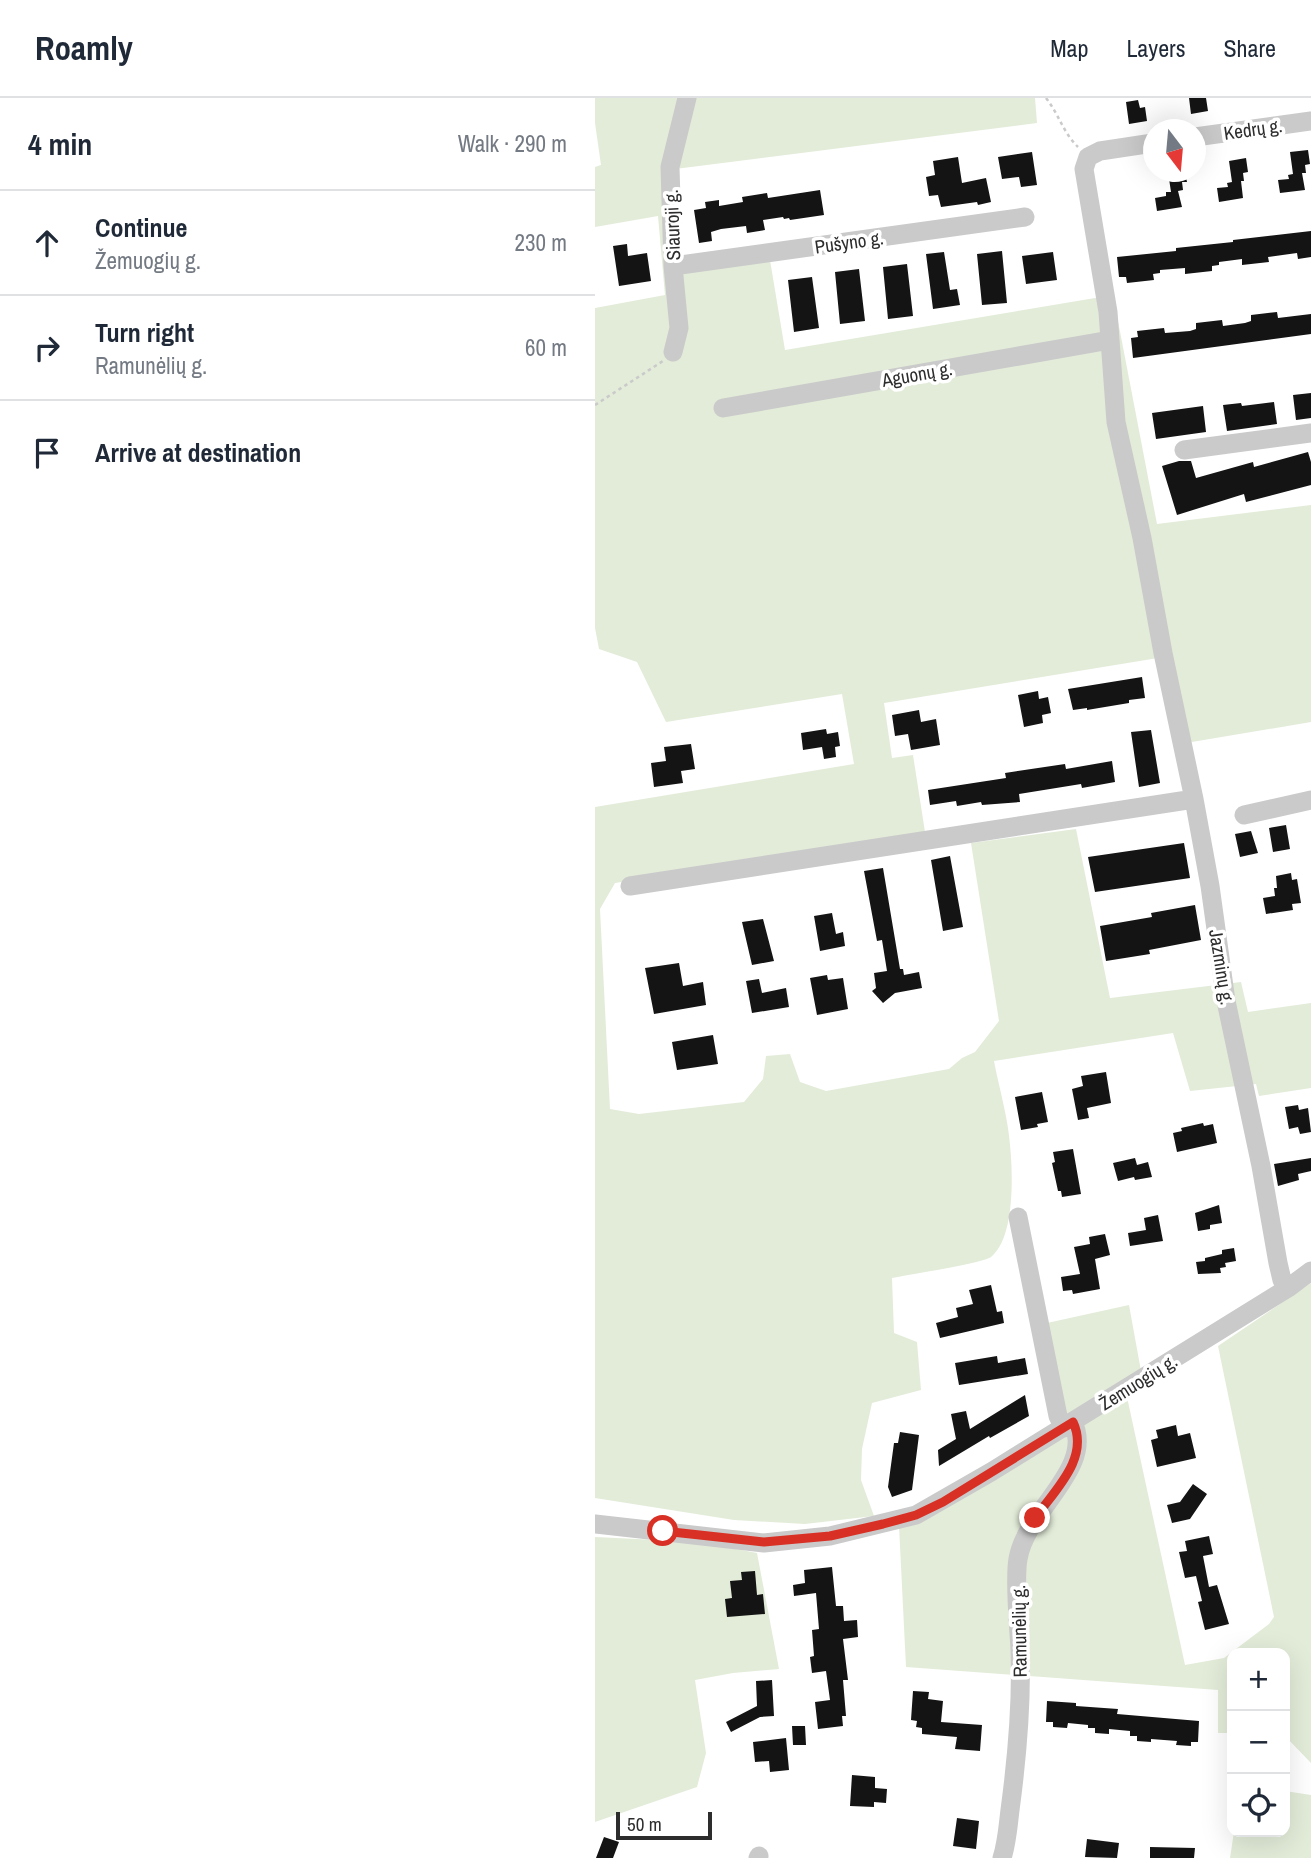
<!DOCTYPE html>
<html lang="en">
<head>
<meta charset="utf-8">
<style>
  :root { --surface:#fff; --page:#f6f6f7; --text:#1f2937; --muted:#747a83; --line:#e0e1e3 }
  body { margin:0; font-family:"Archivo Narrow",sans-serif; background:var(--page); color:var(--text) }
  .controls { position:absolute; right:21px; bottom:21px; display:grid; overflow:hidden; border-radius:14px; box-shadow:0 7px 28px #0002 }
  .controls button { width:63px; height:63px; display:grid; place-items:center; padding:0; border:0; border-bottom:2px solid var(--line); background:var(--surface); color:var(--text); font:35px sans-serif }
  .compass { position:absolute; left:548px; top:21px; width:63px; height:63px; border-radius:50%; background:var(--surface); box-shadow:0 7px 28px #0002; rotate:164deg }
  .scale { position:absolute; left:21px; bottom:18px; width:96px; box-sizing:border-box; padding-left:7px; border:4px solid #2d2d2d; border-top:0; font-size:19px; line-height:24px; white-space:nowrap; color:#2d2d2d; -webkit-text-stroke:5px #fff; paint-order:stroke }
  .stop { position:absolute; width:21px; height:21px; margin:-16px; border:5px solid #d93025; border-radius:50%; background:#fff }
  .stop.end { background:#d93025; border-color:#fff; box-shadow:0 2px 7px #0008 }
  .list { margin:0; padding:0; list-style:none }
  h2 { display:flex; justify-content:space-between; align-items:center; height:91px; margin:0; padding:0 28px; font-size:30px }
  h2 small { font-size:23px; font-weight:400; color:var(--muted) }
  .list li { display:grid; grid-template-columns:46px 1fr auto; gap:21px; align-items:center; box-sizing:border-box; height:105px; padding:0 28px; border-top:2px solid var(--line) }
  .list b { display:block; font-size:26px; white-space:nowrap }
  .list p { margin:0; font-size:23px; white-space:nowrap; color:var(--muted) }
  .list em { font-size:23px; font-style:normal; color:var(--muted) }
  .icon { flex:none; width:38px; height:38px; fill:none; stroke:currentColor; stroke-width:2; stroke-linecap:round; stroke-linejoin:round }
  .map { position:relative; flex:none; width:716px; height:1760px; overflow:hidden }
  header { display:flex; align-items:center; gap:42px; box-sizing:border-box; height:98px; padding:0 35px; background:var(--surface); border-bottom:2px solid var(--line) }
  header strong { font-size:33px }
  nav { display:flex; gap:38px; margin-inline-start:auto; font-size:24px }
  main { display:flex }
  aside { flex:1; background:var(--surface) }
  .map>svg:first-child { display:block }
</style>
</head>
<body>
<header>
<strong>Roamly</strong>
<nav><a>Map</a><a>Layers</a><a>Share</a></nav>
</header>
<main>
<aside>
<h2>4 min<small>Walk · 290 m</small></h2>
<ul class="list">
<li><svg class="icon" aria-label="ahead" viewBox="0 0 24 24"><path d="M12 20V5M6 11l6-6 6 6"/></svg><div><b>Continue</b><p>Žemuogių g.</p></div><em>230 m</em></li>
<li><svg class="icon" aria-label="right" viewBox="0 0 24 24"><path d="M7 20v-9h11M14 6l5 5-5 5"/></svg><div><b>Turn right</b><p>Ramunėlių g.</p></div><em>60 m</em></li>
<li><svg class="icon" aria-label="arrive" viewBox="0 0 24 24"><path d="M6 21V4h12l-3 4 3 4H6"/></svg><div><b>Arrive at destination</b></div></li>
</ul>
</aside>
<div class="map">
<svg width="716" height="1760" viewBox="0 0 716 1760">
  <rect width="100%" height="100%" fill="#fff"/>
  <path fill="#e3ecd9" d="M0 0H440L442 25 80 71 84 174 175 162 190 252 518 197 562 426 716 407V624L579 647 563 560 289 605 297 660 318 657 330 734 20 785 5 811 15 1011 44 1016 149 1004 168 981 171 958 195 956 205 984 231 993 354 971 367 960 380 954 404 923 376 745 481 731 515 900 646 884 653 914 716 905V990L664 998 661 986 595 993 578 935 399 963C404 990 413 1019 415 1047 418 1076 420 1140 396 1159 388 1165 312 1177 297 1180L299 1235 322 1244 326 1292 277 1305 267 1351 266 1382 279 1418 210 1426 139 1422 0 1400V709L259 666 247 596 71 624 42 564 4 551 0 530V210L70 197 63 118 0 129V69L6 67 0 25Z
    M716 1185V1665L690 1638V1555H637V1635H623V1592L311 1569 304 1428 532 1299 590 1567 629 1560 674 1526 679 1519 623 1248Z
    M534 1207 546 1273 471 1318 452 1225Z
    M0 1439 104 1444 162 1455 184 1571 138 1575 100 1582 111 1655 102 1689 0 1724Z
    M690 1693 716 1697V1760H635L639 1734H690Z"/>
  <path fill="#141414" d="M594 0H611L613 13 596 16Z
    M543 2 545 10 550 9 552 23 534 26 531 4Z
    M713 52 715 66 710 67 711 75H707L710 92 685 95 683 82 694 81 693 77 698 76 695 54Z
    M437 54 442 87 426 89 424 79 407 81 403 59Z
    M363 59 367 85 391 80 396 104 383 107 382 104 346 109 343 97 334 98 331 79 340 77 338 63Z
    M651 60 653 74 648 75 649 83H646L648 100 624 104 622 90 633 89 632 85 637 84 634 63Z
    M573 74H590L592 84H587L588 92 583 93 587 109 562 113 560 100 571 98V94H576Z
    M225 92 229 117 195 122 194 120 189 121 188 119 168 122 170 132 152 135 151 128 126 131 116 134 117 143 104 145 99 112 111 110 110 104 124 102V108L148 104 147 99 172 95 173 100Z
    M716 133V159L703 161 702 155 673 159 674 164 647 167V161L624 164V167L617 168V173L590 176V170L565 172V175L558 176 559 182 532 185 531 179H524L522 159 581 153V150L638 144V142Z
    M32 146 33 158 52 155 56 183 24 188 18 148Z
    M407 153 412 205 387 207 382 156Z
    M349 154 355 192 362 191 365 207 338 211 331 156Z
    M458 154 462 182 431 186 427 158Z
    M312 166 318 218 293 221 288 169Z
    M264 171 270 223 245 226 240 174Z
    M217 179 224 230 199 234 193 182Z
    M682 214 683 220 716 216V236L538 260 536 240 543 239 542 233 569 230 570 235 595 233 601 231V225L627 222 628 228 650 225 656 223V217Z
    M716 295V320L701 322 698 297Z
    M679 304 682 326 632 333 628 307 646 305 647 308Z
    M608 308 611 334 561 341 557 315Z
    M713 354 716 364V387L651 404 649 396 582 417 567 368 584 363H596L601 380 658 364 659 369Z
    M547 579 550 600 534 602V605L492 612V610L478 612 473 591Z
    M443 593 444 601 453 599 456 615 447 617 448 625 429 629 423 597Z
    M324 612 326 624 341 621 345 647 316 652 313 636 300 638 297 617Z
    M231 631 232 636 243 634 245 648 240 649 241 659 229 661 227 649 208 652 206 635Z
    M556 632 565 685 544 689 536 634Z
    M96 646 100 671 86 673 88 685 59 689 56 665 71 663 69 649Z
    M517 663 520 684 487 690 486 686 424 696 425 704 387 707 386 704 362 708 361 703 335 707 333 692 411 680 410 675 470 666 471 671Z
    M691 727 695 751 678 754 674 730Z
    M656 733 663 755 645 759 640 736Z
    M589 745 595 780 500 794 493 759Z
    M355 758 368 829 348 833 336 762Z
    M288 770 305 871H308L309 877 324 874 327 890 300 895 288 905 277 893 281 890 279 875 292 873 287 842 282 843 269 773Z
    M696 775 697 782 702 781 706 805 697 806 698 812 671 816 668 800 680 798 679 790H682L681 778Z
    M600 807 606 842 554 852 555 856 511 863 505 828 557 819 556 815Z
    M237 815 241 836 248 834 250 848 225 853 219 818Z
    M168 821 179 863 157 867 147 824Z
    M84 865 88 888 108 884 111 907 59 916 50 870Z
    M232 877 233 882 248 880 253 911 222 917 215 880Z
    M164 881 167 895 191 890 194 909 157 915 151 883Z
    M118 937 123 966 82 972 77 944Z
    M511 974 516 1005 492 1010 494 1020 483 1022 477 991 488 988 486 978Z
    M447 994 453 1024 442 1026 443 1029 426 1032 420 999Z
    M703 1007 704 1012 713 1010 716 1034 705 1036 703 1029 694 1031 690 1009Z
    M608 1025 609 1028 618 1026 622 1045 582 1054 578 1035 587 1033 586 1030Z
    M478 1051 486 1096 467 1099 466 1093H463L457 1065 460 1064 458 1054Z
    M540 1060 542 1067 553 1064 557 1079 540 1082 539 1079 523 1083 518 1065Z
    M716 1060V1073L703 1076 704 1082 683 1088 679 1066Z
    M624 1107 627 1125 615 1127V1131L603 1133 600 1115Z
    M563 1117 568 1143 535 1148 533 1135 551 1132 549 1120Z
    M510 1136 515 1157 500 1161 505 1191 478 1196 477 1192 468 1193 466 1179 485 1176 479 1149 495 1146 494 1139Z
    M639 1150 641 1163 630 1165 631 1169 625 1170 626 1175 603 1176 601 1164 610 1163V1160L627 1156V1152Z
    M396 1187 402 1214 407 1213 409 1225 345 1240 341 1225 363 1219 361 1210 378 1206 374 1192Z
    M402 1258 403 1265 430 1260 433 1276 364 1287 360 1265Z
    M430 1297 434 1318 395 1340 394 1338 344 1368 343 1352 361 1341 356 1316 371 1313 375 1331Z
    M581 1327 583 1338 595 1335 601 1360 562 1369 556 1342 563 1340 561 1332Z
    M305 1334 324 1337 317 1392 297 1399 293 1389 299 1345H303Z
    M598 1386 612 1396 595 1421 577 1425 572 1407 585 1404Z
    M614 1438 618 1456 608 1458 614 1489 622 1487 634 1526 610 1532 603 1504 607 1503 601 1478 590 1480 584 1454 592 1453 590 1443Z
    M237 1469 241 1508H248L249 1523 262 1522 263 1539 248 1541 253 1582H248L251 1618H247L248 1628 223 1631 220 1604 235 1602 231 1573 217 1575 215 1559 219 1558 217 1532 224 1531 221 1495 199 1498 198 1487 210 1485 209 1472Z
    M160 1473 162 1497 168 1496 170 1516 132 1519 130 1501 137 1500 135 1483 147 1482 146 1474Z
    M177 1582 179 1618 165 1619 136 1634 131 1624 162 1608 161 1583Z
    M318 1593 334 1594 333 1601 348 1603 346 1624 387 1627 385 1653 360 1651 362 1639 327 1636V1630L321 1629 322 1623 316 1622Z
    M452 1603 481 1605V1608L523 1611 522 1616 604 1623 603 1644H596V1648L581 1647 582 1643 556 1641V1644L542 1643V1638H535V1633L514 1631V1636L500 1635V1630H493V1627L473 1625 472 1630 458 1629V1624H451Z
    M197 1628H210L211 1647H198Z
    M191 1640 194 1672 175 1674 174 1663 160 1664 158 1644Z
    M257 1677 280 1679V1690L292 1691 291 1705 279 1704V1709L255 1708Z
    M362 1720 384 1723 381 1751 358 1748Z
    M9 1739 24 1744 18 1760H1Z
    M492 1741 524 1745 522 1760 490 1759Z
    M555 1749 600 1750 599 1760H555Z"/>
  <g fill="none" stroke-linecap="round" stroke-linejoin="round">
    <path stroke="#cacaca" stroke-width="2.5" stroke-dasharray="3.5 3.5" stroke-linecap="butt" d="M451 0C465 18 467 33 483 49
      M0 307 68 263"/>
    <path stroke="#cacaca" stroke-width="19" d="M600 39 716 23
      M558 45 505 53 493 59 489 71 513 214 521 324 547 440 568 555 599 701 615 788 631 903 666 1068 683 1165 687 1182 693 1190
      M78 168 430 119
      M78 254 84 230 78 168 75 69 92 0
      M128 310 515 242
      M589 352 716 335
      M649 717 716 702
      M35 788 599 701
      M423 1119 463 1318 469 1330
      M0 1426 169 1445 235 1438 321 1417 396 1374 693 1190 716 1173
      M163 1760 164 1758
      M407 1760C412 1745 413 1728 415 1712 422 1660 427 1606 425 1552 424 1528 419 1484 423 1461 431 1412 500 1371 478 1324"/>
  </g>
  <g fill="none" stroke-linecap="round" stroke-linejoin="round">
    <path stroke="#d93025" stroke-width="9" d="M68 1433 169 1444 235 1438 288 1426 321 1417 348 1404 478 1324C495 1360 460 1392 440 1420"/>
  </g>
  <g text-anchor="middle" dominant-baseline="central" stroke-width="7" stroke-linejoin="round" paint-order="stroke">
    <g font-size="19" fill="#2d2d2d" stroke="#fff">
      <text transform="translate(658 31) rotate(-8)">Kedrų g.</text>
      <text transform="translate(77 127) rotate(-92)">Siauroji g.</text>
      <text transform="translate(254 144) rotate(-8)">Pušyno g.</text>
      <text transform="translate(322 276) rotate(-10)">Aguonų g.</text>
      <text transform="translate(627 869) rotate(81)">Jazminų g.</text>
      <text transform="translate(543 1284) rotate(-32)">Žemuogių g.</text>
      <text transform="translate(424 1533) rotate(-91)">Ramunėlių g.</text>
    </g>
  </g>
</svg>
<div class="controls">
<button>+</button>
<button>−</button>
<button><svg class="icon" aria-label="locate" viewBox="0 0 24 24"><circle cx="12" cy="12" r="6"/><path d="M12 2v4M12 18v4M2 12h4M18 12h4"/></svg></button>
</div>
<svg class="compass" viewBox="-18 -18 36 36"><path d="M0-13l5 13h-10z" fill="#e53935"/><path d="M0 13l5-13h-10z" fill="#747a83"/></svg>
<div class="scale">50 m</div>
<div class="stop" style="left:68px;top:1433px"></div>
<div class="stop end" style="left:440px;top:1420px"></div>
</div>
</main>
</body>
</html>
